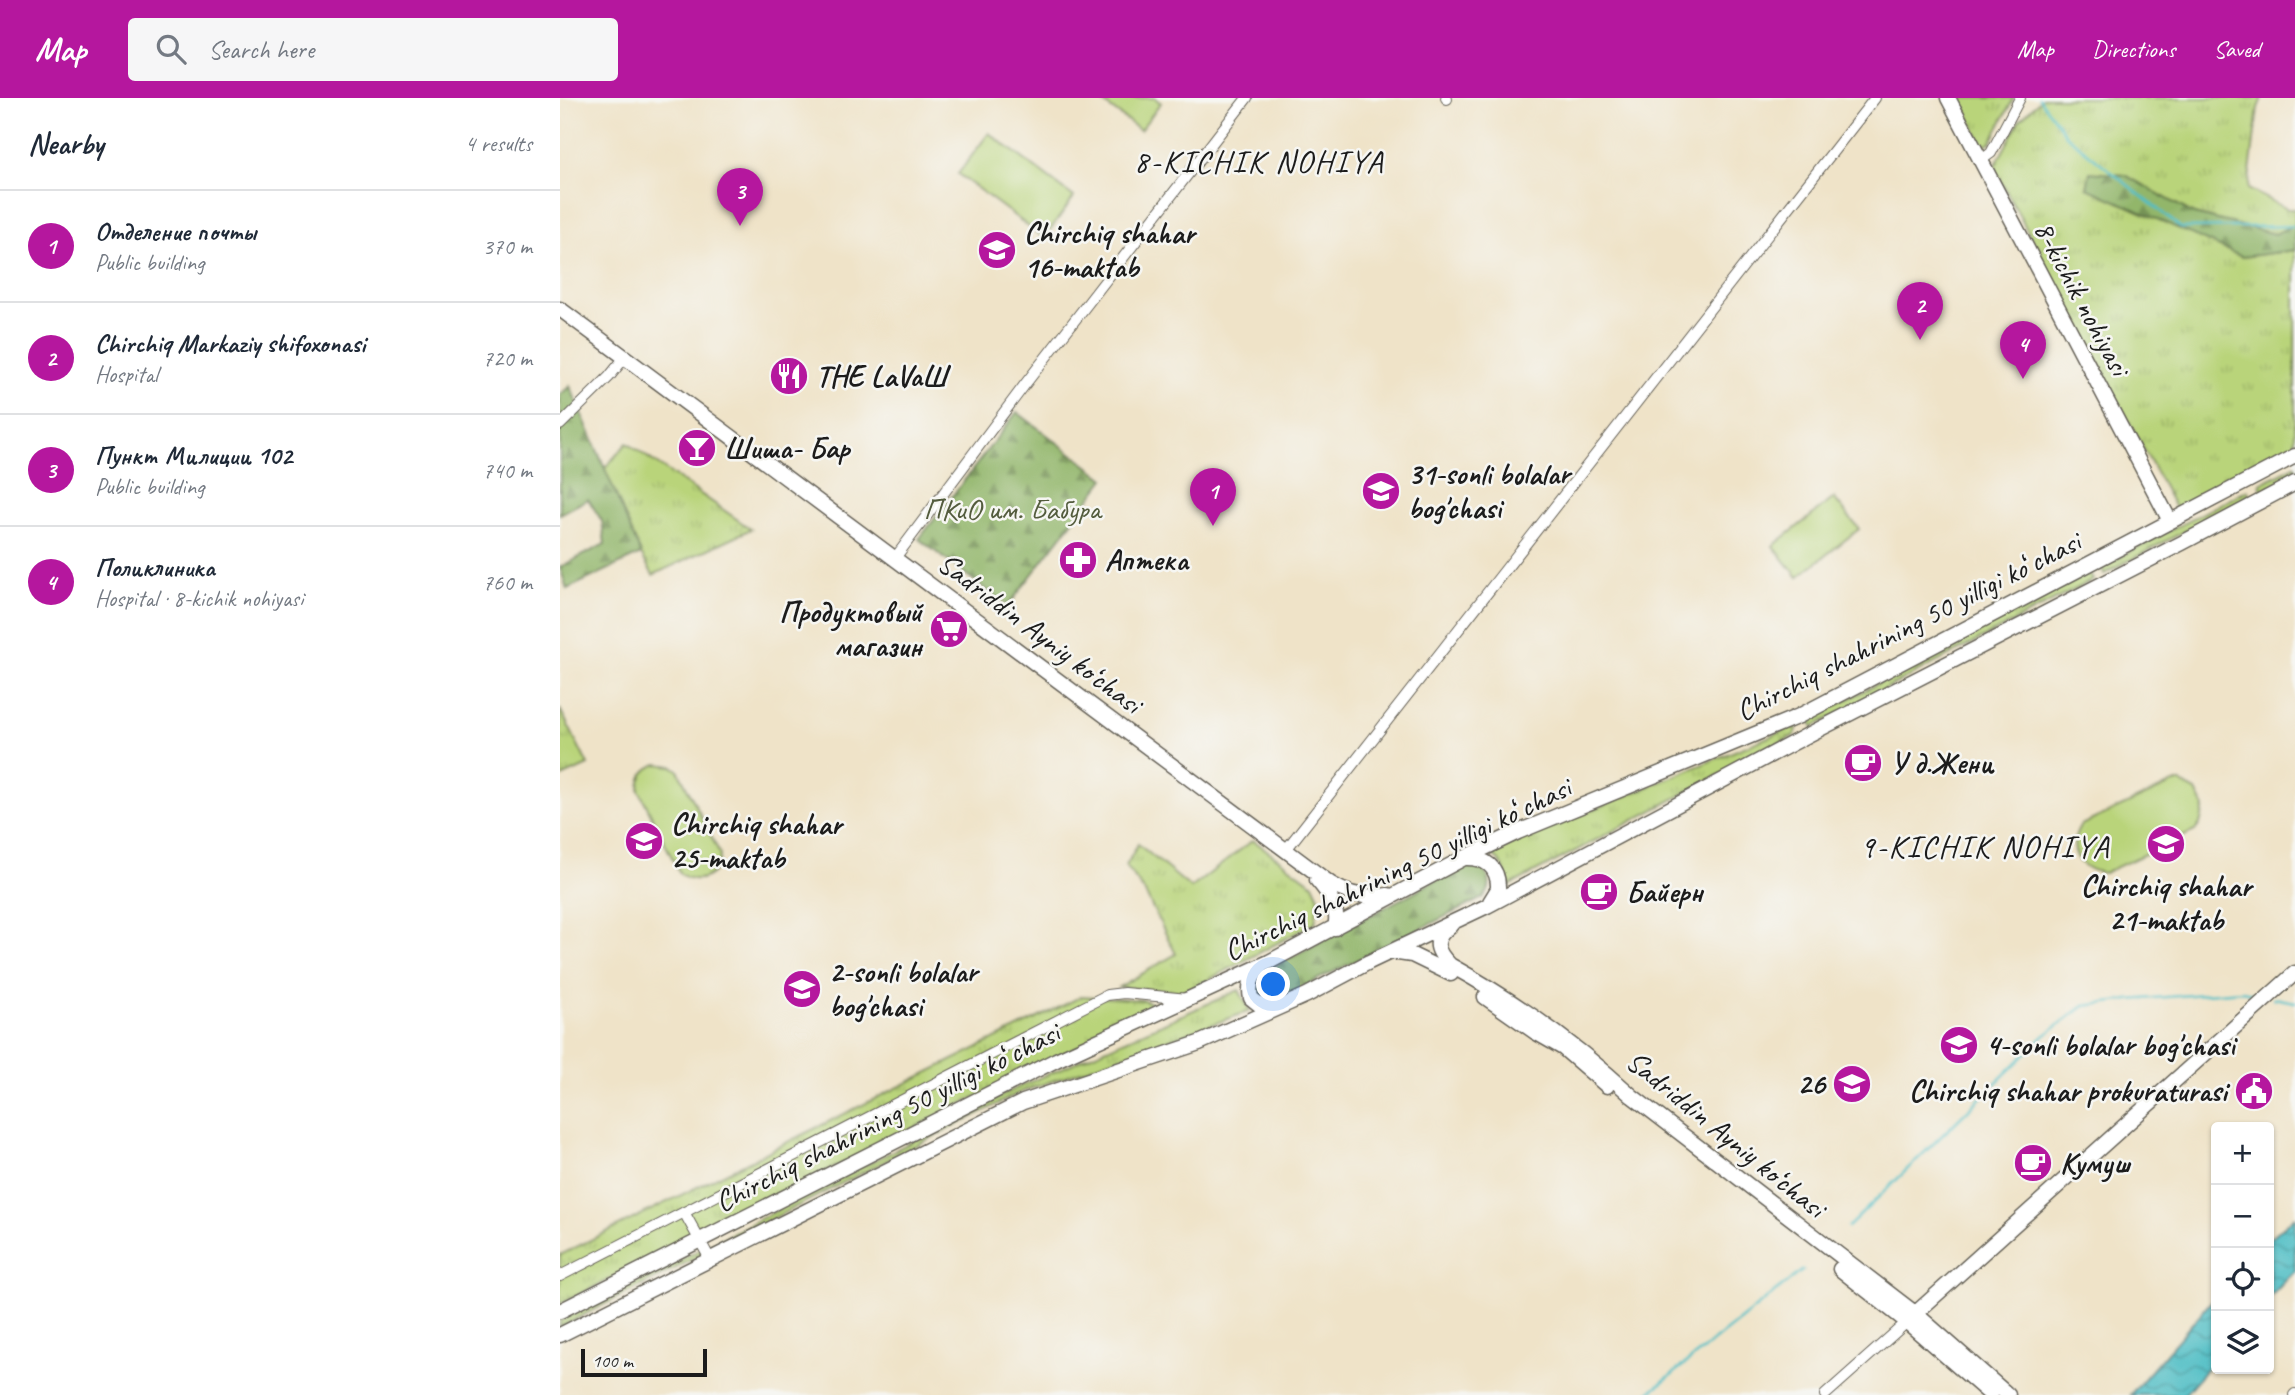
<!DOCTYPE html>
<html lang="en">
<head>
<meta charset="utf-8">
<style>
  :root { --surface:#fff; --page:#f6f6f7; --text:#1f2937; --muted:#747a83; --line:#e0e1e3; --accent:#b5179e }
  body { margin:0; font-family:Caveat,sans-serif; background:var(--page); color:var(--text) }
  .controls { position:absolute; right:21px; bottom:21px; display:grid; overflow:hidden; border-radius:7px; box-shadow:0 2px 5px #0004 }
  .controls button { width:63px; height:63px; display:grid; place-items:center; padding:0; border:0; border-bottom:2px solid var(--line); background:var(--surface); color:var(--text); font:35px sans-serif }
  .scale { position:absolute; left:21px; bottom:18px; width:126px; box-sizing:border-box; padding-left:7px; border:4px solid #1c1c1c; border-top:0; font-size:19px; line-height:24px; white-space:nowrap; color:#1c1c1c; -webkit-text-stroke:5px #f6f6f2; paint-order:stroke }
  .you { position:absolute; left:714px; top:887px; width:24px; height:24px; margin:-18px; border:5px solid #fff; border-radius:50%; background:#1a73e8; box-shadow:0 0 0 10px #1a73e833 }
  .badge { display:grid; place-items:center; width:46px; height:46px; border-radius:50%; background:var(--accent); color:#fff; font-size:23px; font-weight:700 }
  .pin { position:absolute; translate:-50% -58px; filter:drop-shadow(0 2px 4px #0008) }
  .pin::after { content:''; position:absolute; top:37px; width:24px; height:21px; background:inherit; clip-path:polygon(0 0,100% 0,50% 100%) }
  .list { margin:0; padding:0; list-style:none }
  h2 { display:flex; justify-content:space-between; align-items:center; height:91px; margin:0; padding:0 28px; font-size:30px }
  h2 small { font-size:23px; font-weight:400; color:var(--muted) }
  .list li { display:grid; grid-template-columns:46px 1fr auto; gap:21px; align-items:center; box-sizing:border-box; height:112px; padding:0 28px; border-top:2px solid var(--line) }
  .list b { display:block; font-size:26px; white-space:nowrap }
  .list p { margin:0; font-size:23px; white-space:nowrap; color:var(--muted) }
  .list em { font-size:23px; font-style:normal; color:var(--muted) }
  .icon { flex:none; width:38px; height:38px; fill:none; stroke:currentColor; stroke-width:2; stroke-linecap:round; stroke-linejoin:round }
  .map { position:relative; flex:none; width:1735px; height:1297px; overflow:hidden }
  header { display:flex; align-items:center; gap:42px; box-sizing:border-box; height:98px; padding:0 35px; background:var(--accent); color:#fff }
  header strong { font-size:33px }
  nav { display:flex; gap:38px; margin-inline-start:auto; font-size:24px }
  .search { width:490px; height:63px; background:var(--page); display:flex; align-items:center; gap:18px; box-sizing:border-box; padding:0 24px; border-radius:7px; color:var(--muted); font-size:26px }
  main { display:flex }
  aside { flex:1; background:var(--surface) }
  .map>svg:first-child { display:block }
</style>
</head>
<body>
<header>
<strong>Map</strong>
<div class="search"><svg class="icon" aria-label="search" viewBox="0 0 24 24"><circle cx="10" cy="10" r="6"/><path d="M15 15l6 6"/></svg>Search here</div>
<nav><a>Map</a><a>Directions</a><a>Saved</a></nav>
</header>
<main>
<aside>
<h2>Nearby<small>4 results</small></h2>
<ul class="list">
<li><span class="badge">1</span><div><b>Отделение почты</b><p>Public building</p></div><em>370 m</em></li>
<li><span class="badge">2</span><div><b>Chirchiq Markaziy shifoxonasi</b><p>Hospital</p></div><em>720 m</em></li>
<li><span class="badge">3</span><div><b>Пункт Милиции 102</b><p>Public building</p></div><em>740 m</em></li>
<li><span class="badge">4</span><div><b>Поликлиника</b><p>Hospital · 8-kichik nohiyasi</p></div><em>760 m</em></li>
</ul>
</aside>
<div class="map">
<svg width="1735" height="1297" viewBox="0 0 1735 1297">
  <defs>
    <pattern id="grass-tufts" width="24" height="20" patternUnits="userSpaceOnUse" patternTransform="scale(1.75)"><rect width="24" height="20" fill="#b9d47a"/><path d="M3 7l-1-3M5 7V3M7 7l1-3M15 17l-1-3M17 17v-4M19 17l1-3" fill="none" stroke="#9eb569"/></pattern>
    <pattern id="forest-firs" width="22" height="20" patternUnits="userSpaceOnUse" patternTransform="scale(1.75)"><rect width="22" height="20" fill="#92b66a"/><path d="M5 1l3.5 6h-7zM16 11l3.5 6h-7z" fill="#769356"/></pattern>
    <pattern id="water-waves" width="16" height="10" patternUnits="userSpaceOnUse" patternTransform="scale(1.75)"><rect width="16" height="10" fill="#4fbec5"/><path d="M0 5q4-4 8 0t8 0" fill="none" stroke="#419a9f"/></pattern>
  </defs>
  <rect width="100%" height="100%" fill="#f6f6f2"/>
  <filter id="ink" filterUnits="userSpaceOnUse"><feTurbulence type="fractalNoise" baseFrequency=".0143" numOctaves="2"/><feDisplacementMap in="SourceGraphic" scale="14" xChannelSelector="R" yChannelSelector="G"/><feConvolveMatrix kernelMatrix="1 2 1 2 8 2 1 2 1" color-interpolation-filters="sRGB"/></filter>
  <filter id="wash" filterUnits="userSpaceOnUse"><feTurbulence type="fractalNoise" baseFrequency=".00686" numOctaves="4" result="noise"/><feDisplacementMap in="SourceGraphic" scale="28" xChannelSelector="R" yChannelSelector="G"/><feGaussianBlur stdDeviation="1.57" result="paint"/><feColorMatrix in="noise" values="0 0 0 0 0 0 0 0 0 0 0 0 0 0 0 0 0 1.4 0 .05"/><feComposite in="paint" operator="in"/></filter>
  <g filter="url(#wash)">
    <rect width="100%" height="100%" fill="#efe3c8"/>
    <path fill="url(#grass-tufts)" stroke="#6a784b" stroke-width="2" d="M1400 0H1454L1431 44 1423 48Z
      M1482 0H1702L1698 10 1688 91 1727 111H1735V130L1720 140 1634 116 1565 77 1682 159 1735 152V350L1616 412 1434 70 1459 23Z
      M67 345 191 431 93 477 81 456 44 371Z
      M1735 368V375L1702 392 1700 386Z
      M1687 392 1691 398 1544 476 1541 469Z
      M1529 475 1533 482 1253 629 1250 621Z
      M0 611 28 667 0 680Z
      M1235 628 1237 631 1235 637 949 788 943 768 931 754Z
      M693 742 753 786 759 799 755 825 633 890 619 893 559 889 616 856 584 793 566 768 578 746 631 790Z
      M679 892 690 913 461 994 0 1229V1223L459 989Z
      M522 898 584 902 599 908 0 1206V1157Z"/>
    <path fill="url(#forest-firs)" stroke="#576943" stroke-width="2" d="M1530 74 1565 77 1634 116 1715 136 1735 126V152L1682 159 1527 90Z
      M10 288 81 456 7 491 0 469 45 446 42 423 28 401 0 416V297Z
      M457 314 545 381 448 508 359 441Z
      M906 766 920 769C931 778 933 790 923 800L716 902 704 903 697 897 695 892 702 875Z"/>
    <path fill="#b9d47a" stroke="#6a784b" stroke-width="2" d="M537 0H595L601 5 580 32Z
      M429 35 514 99 484 140 398 76Z
      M1274 400 1299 431 1238 479 1213 448Z
      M98 666 112 668 118 672 160 756C159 778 139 788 120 776L79 692C79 678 85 670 98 666Z
      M1613 685H1621L1636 693 1644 709 1640 726 1635 733 1544 775C1517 771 1506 750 1521 727Z"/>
    <path fill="url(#water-waves)" stroke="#366d70" stroke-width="2" d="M1735 1119V1173L1709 1200V1141Z
      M1656 1198V1260L1624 1297H1570Z"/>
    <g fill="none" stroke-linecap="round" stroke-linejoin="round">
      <path stroke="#4fbec5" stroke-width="2.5" d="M1479 0 1506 37 1621 130 1735 128
        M1714 900 1735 904
        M1288 1129 1484 938 1524 908 1569 902 1682 893 1701 897
        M1086 1297 1243 1172"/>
    </g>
  </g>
  <g filter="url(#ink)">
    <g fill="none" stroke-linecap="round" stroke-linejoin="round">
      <g stroke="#666258" stroke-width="12">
        <path id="street" d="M886 0 887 1
          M1420 63 1431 55 1460 0
          M0 327 49 279 65 259
          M335 460 466 285 687 0
          M725 753 1315 0
          M124 1114 150 1161
          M0 1178 547 897 564 895 628 901
          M1265 1297 1347 1224
          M1734 1297 1735 1296"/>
      </g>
      <g stroke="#666258" stroke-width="17">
        <path id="secondary" d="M1388 0 1610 423
          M0 211 771 786C789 797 807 801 828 797
          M904 760C925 759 939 769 938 791L930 804
          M757 782C769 796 780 810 775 830
          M891 827C873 841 874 851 890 867 955 903 1017 947 1072 998L1356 1216 1448 1297
          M831 854 852 857 891 876
          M702 869C692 877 688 887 691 900L701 908 716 909
          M925 899 975 934 1003 950 1047 988
          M1280 1171 1347 1224 1431 1297
          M0 1213 496 962 709 864 904 760 958 734 1239 618 1735 358
          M1348 1222 1735 875
          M0 1237 463 1004 639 945 747 897 809 864 927 808 1248 637 1622 445 1735 385"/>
      </g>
      <use href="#street" stroke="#fff" stroke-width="10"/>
      <use href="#secondary" stroke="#fff" stroke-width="14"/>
    </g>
  </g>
  <defs>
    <g id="school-disc" transform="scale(2.0125)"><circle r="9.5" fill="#b5179e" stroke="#f6f6f2"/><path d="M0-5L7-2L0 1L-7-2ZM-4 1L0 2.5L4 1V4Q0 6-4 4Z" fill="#fff"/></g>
    <g id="restaurant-disc" transform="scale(2.0125)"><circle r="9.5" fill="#b5179e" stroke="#f6f6f2"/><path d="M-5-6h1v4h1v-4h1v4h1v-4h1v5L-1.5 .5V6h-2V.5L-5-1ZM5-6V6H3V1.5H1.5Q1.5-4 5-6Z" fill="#fff"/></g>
    <g id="bar-disc" transform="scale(2.0125)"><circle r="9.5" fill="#b5179e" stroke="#f6f6f2"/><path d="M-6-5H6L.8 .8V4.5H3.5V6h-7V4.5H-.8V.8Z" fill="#fff"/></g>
    <g id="pharmacy-disc" transform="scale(2.0125)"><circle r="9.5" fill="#b5179e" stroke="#f6f6f2"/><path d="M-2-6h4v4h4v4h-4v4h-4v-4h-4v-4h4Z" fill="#fff"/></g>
    <g id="supermarket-disc" transform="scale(2.0125)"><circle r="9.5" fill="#b5179e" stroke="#f6f6f2"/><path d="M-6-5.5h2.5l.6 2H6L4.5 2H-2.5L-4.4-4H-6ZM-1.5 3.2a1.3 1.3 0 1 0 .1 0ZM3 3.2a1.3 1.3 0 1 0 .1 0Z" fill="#fff"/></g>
    <g id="cafe-disc" transform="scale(2.0125)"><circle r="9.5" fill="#b5179e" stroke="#f6f6f2"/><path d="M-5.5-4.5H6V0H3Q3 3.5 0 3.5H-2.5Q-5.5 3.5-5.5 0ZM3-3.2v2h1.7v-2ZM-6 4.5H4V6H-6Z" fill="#fff"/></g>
    <g id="civic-disc" transform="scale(2.0125)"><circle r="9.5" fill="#b5179e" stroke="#f6f6f2"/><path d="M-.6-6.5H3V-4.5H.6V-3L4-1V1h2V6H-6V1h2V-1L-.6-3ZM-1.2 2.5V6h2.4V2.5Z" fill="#fff"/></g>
  </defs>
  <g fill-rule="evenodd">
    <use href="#school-disc" x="437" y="152"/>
    <use href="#restaurant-disc" x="229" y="278"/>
    <use href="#bar-disc" x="137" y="350"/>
    <use href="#school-disc" x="821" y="393"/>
    <use href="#pharmacy-disc" x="518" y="462"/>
    <use href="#supermarket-disc" x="389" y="531"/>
    <use href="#cafe-disc" x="1303" y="665"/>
    <use href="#school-disc" x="84" y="743"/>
    <use href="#school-disc" x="1606" y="746"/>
    <use href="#cafe-disc" x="1039" y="794"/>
    <use href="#school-disc" x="242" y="891"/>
    <use href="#school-disc" x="1399" y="947"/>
    <use href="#school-disc" x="1292" y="986"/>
    <use href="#civic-disc" x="1694" y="993"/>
    <use href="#cafe-disc" x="1473" y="1065"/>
  </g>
  <g text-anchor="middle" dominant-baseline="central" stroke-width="5" stroke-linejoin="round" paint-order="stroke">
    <g font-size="30" font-weight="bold" fill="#1c1c1c" stroke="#f6f6f2" text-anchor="start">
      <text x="464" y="135">Chirchiq shahar<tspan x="464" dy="34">16-maktab</tspan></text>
      <text x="256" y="278">THE LaVaШ</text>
      <text x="164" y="350">Шиша- Бар</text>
      <text x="848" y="376">31-sonli bolalar<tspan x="848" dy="34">bog'chasi</tspan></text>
      <text x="545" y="462">Аптека</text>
      <text x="362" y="514" text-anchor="end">Продуктовый<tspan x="362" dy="34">магазин</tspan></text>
      <text x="1330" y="665">У д.Жени</text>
      <text x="111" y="726">Chirchiq shahar<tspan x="111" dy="34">25-maktab</tspan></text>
      <text x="1606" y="788" text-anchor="middle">Chirchiq shahar<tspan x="1606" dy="34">21-maktab</tspan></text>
      <text x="1066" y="794">Байерн</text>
      <text x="269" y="874">2-sonli bolalar<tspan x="269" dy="34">bog'chasi</tspan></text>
      <text x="1426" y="947">4-sonli bolalar bog'chasi</text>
      <text x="1265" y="986" text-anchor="end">26</text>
      <text x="1667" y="993" text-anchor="end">Chirchiq shahar prokuraturasi</text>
      <text x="1500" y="1065">Кумуш</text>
    </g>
    <g font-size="30" fill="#1c1c1c" stroke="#f6f6f2">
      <text transform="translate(1522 200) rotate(62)">8-kichik nohiyasi</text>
      <text transform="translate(1348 528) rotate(-27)">Chirchiq shahrining 50 yilligi koʻchasi</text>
      <text transform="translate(480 535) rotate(37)">Sadriddin Ayniy ko‘chasi</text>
      <text transform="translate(837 771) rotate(-26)">Chirchiq shahrining 50 yilligi koʻchasi</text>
      <text transform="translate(327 1019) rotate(-27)">Chirchiq shahrining 50 yilligi koʻchasi</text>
      <text transform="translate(1166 1036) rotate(39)">Sadriddin Ayniy ko‘chasi</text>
    </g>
    <g font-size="30" fill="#535c3d" stroke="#f6f6f2">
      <text x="452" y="411">ПКиО им. Бабура</text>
    </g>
    <g font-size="32" letter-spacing="2" fill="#1c1c1c" stroke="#f6f6f2">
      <text x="699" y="63">8-KICHIK NOHIYA</text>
      <text x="1425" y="748">9-KICHIK NOHIYA</text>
    </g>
  </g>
</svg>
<div class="controls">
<button>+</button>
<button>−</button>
<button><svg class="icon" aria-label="locate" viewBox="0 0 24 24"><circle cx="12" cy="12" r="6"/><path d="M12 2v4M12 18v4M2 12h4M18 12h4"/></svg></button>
<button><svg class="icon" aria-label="layers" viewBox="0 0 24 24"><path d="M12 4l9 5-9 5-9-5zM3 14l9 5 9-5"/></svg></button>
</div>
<div class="scale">100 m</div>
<div class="you"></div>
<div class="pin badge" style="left:653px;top:428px">1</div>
<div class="pin badge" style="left:1360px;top:242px">2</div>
<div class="pin badge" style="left:180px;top:128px">3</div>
<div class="pin badge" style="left:1463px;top:281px">4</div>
</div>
</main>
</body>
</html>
